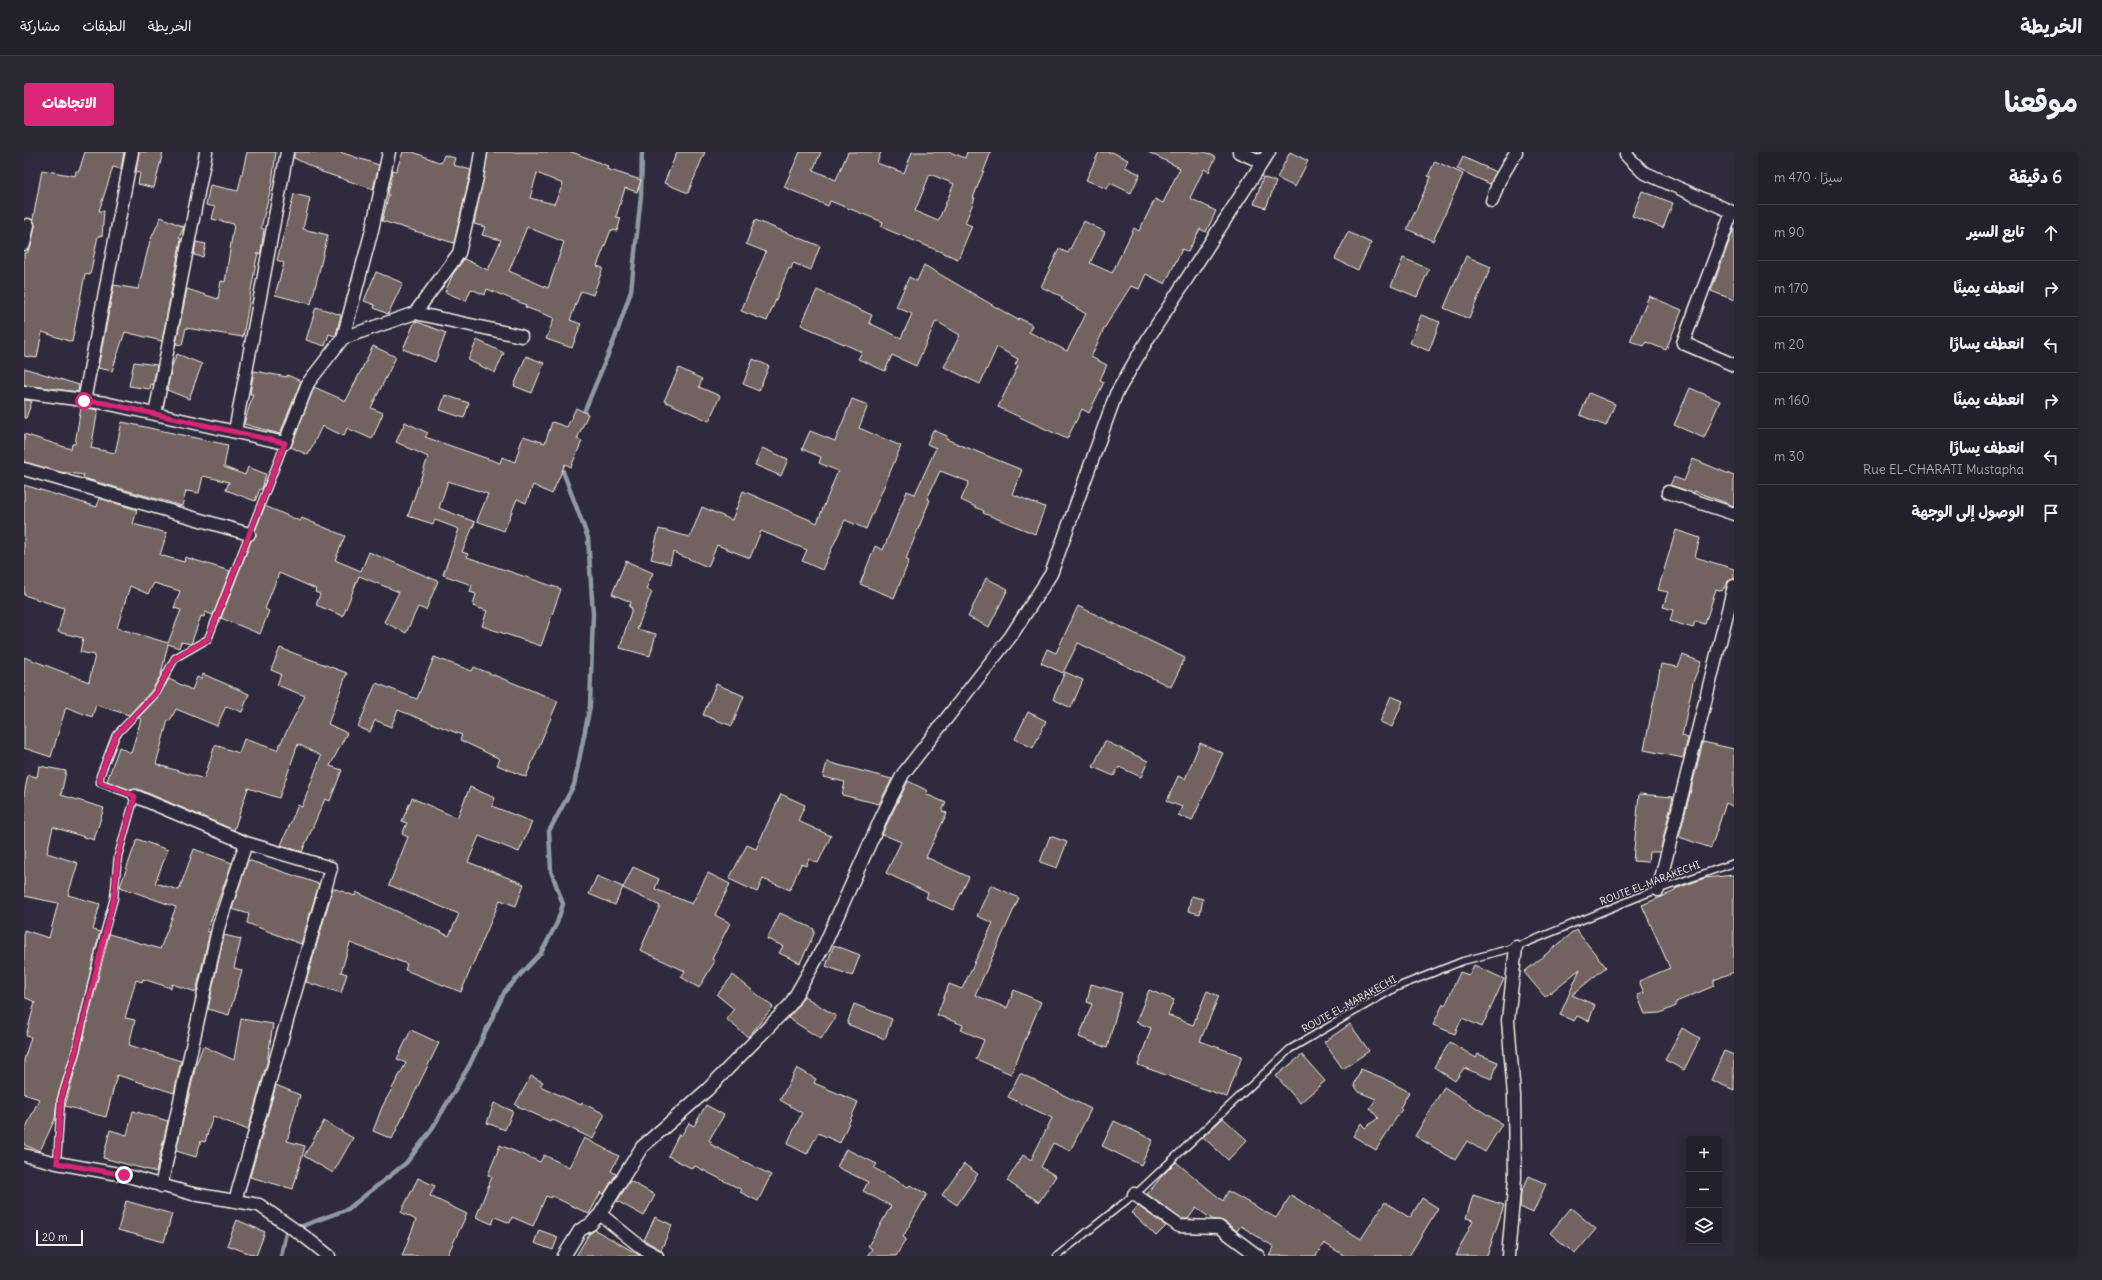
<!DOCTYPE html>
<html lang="ar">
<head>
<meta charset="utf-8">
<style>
  :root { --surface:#23202e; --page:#2b2836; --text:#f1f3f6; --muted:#a3a3aa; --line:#403e4a; --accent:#db2777 }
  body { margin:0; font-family:Delius,"Playpen Sans Arabic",sans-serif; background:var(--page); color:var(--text); direction:rtl }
  .controls { position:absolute; right:12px; bottom:12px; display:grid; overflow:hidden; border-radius:4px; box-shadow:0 2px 10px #0003 }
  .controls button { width:36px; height:36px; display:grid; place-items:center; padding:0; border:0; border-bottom:1px solid var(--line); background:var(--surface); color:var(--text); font:20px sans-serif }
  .scale { position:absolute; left:12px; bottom:10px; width:47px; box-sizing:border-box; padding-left:4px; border:2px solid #f4f1e8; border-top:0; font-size:11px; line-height:14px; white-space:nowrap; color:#f4f1e8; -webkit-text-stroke:3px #2f2a3d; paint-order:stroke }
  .stop { position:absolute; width:12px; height:12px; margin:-9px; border:3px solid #db2777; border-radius:50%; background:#fff }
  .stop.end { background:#db2777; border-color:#fff; box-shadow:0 1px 4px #0008 }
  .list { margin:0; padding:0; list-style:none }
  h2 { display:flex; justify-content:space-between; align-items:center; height:52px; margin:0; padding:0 16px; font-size:17px }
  h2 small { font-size:13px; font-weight:400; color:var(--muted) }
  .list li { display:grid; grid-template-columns:26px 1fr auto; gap:12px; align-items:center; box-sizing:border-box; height:56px; padding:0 16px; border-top:1px solid var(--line) }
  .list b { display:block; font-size:15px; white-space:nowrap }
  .list p { margin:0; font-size:13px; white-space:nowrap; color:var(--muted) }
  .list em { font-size:13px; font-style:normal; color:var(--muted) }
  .icon { flex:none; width:22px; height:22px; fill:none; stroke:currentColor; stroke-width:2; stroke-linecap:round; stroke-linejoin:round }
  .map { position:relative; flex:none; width:1710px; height:1104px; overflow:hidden; direction:ltr; border-radius:4px }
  header { display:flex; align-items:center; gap:24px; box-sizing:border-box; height:56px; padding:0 20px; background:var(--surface); border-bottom:1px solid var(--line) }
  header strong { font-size:19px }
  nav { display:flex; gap:22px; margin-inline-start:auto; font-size:14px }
  .intro { display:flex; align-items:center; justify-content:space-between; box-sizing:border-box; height:96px; padding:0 24px }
  h1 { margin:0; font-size:28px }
  .button { padding:10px 18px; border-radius:4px; background:var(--accent); color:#fff; font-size:14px; font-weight:700 }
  main { display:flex; gap:24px; padding:0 24px }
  aside { flex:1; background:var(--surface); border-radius:4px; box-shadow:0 2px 10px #0003 }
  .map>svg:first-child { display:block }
</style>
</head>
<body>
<header>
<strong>الخريطة</strong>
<nav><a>الخريطة</a><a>الطبقات</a><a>مشاركة</a></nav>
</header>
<div class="intro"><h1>موقعنا</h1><a class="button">الاتجاهات</a></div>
<main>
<aside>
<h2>6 دقيقة<small>سيرًا · 470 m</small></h2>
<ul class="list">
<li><svg class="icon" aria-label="ahead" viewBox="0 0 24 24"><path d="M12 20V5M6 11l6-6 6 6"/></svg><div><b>تابع السير</b></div><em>90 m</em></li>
<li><svg class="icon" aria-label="right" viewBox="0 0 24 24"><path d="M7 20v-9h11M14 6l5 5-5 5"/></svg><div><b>انعطف يمينًا</b></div><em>170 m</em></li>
<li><svg class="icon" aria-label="left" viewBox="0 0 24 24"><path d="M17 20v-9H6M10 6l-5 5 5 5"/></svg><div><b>انعطف يسارًا</b></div><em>20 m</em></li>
<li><svg class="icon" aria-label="right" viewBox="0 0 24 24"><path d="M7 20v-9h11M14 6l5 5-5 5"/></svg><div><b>انعطف يمينًا</b></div><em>160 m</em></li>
<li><svg class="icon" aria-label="left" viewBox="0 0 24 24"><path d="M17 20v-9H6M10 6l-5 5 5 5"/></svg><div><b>انعطف يسارًا</b><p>Rue EL-CHARATI Mustapha</p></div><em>30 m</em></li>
<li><svg class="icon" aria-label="arrive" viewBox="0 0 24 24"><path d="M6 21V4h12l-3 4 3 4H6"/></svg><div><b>الوصول إلى الوجهة</b></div></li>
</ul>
</aside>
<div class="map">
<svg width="1710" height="1104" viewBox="0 0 1710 1104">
  <rect width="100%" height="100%" fill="#2f2a3d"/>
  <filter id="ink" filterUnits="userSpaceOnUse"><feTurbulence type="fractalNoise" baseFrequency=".025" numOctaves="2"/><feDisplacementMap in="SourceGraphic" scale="8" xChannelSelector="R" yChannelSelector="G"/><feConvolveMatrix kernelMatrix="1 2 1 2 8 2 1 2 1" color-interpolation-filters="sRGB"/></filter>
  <g filter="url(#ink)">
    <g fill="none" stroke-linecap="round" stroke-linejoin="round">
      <path stroke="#8e9ba3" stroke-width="4.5" d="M558 265 591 186 607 139 617 43 618 0
        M257 1104 262 1080 324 1057 382 1011 406 980 445 914 481 839 517 801 533 771 539 752 527 719 525 679 550 633 566 554 569 462 564 386 537 314"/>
    </g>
    <path fill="#726460" stroke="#f4f1e8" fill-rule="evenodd" d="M61 0H100L97 17 89 15 75 59H80L78 84H74L66 123 61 122 48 190 18 180 13 206 0 204V101H3L7 94 11 74 9 67 18 18 51 24 52 19H55Z
      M115 0H139L130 36 114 32 116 21 112 20Z
      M223 0H252L248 31 237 76 240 77 237 99 236 102 234 101 232 110 219 185 162 176 158 193 152 192 163 137 194 147 197 129 201 130 210 72 188 67 191 55 182 53 186 33 214 39Z
      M270 0H316L355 13 349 37 298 20 270 6Z
      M379 0H389L417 11 420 3 431 6 429 13 447 18 430 91 358 69 365 42H364L369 18 372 19Z
      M464 0H548L584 14 583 17 617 28 613 40 601 36 592 65 597 66 593 79 587 78 573 114 579 116 569 143 557 139 546 168 557 172 548 196 522 187 530 166 501 155 502 153 463 137 461 143 447 137 442 149 421 140 429 122 440 107 464 118 477 88 458 83 461 75 450 72ZM513 21 539 32 530 52 506 46ZM503 75 540 90 524 136 485 119Z
      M653 0H681L664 41 640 31Z
      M776 0H797L789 18 812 28 824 0H857L853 11 880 21 888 0H926L941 6 943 0H967L949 46H951L941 71 948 74 934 107 857 75 859 70 806 49 804 54 760 35ZM906 22 930 32 914 69 891 59Z
      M1075 0H1088L1104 8 1101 15 1116 22 1107 41 1086 31 1083 37 1062 28Z
      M1124 0H1181L1192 5 1185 20 1180 17 1166 46 1192 59 1182 80 1176 77 1164 100 1158 97 1141 132 1122 122 1115 137 1107 134 1081 175 1067 205 1083 213 1076 228 1080 230 1065 261 1058 257 1043 287 974 255 994 214 991 213 994 207 973 195 956 232 920 215 936 183 912 169 892 214 868 203 861 219 834 207 838 200 777 173 793 138 848 163 845 171 877 186 888 162 872 155 885 125 893 129 900 113 994 168 995 166 1008 173 1005 180 1043 199 1062 162 1037 147 1039 145 1017 135 1035 97 1044 101 1060 69 1081 80 1066 111 1088 121 1110 76 1115 79 1131 47 1139 51 1156 16Z
      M1266 0 1284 9 1271 35 1253 26Z
      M1439 5 1472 20 1466 32 1433 17Z
      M1411 9 1439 22 1409 89 1383 77 1407 25 1404 24Z
      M1239 25 1252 30 1242 56 1230 52Z
      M1618 39 1649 51 1639 76 1608 64Z
      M270 42 286 46 279 77 304 83 287 152 251 143 260 111 253 108Z
      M137 65 160 75 155 86 157 87 138 189 101 180 88 219 74 216 90 133 114 137 126 89Z
      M731 68 796 94 787 118 769 111 767 117 765 116 743 169 717 159 742 100 722 92Z
      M1710 76V148L1687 139Z
      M1324 80 1347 91 1334 118 1311 107Z
      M172 90 182 92 179 105 170 103Z
      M1442 104 1467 115 1445 167 1420 156Z
      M1379 106 1405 117 1393 145 1367 134Z
      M352 120 379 131 364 162 350 156 351 153 340 149Z
      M1625 144 1658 158 1642 198 1622 190 1620 194 1606 189Z
      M292 155 317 163 312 183 311 184 305 182 301 194 282 188Z
      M1397 163 1416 170 1405 199 1386 191Z
      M391 169 422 181 411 210 379 197Z
      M453 188 480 201 471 221 444 208Z
      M349 194 372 205 347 256 359 261 348 287 323 276 320 284 298 274 284 303 267 295 290 235 322 249Z
      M153 202 178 212 165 247 143 238 148 214Z
      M502 204 520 211 508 241 490 234Z
      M729 207 745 214 735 239 719 232Z
      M110 210 133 213 129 233 127 232 126 237 105 234Z
      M0 216 55 233 54 240 0 233Z
      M655 216 678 227 675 235 696 244 685 269 640 249Z
      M230 219 263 225V223L277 229 256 282 220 272 229 242H226Z
      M1666 236 1696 249 1680 286 1650 273Z
      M1565 241 1591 252 1582 274 1556 263Z
      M421 243 445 251 440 266 416 258Z
      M828 247 844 253 835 276 877 294 842 377 821 368 798 418 778 409 783 398 737 379 726 406 693 393 684 415 649 400 646 412 627 407 635 377 666 385 678 355 708 368 719 339 793 371 814 319 795 311 797 305 778 297 786 279 811 289Z
      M0 248 8 249 2 266H0Z
      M57 255 74 258 67 296 91 301 98 270 204 293 200 315 221 323 224 315 242 322 238 337H236L231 349 202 338 205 330 179 324 175 341 162 339 158 354 59 326 60 323 36 320 0 310V282L47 297 48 292H51Z
      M552 256 564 262 553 287 558 289 547 315 541 312 528 342 509 333 502 351 493 347 480 379 453 369 464 342 424 329 415 356 451 370 438 400 444 402 443 405 537 437 517 494 458 474 463 459 449 454 452 442 446 440 448 433 419 423 435 377 411 368 409 372 384 364 404 305 372 290 381 270 404 281 401 285 476 311 478 305 491 310 499 284 521 291 528 270 543 275Z
      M909 278 923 284 922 287 998 318 988 342 1021 355 1011 382 959 361 960 359 937 348 945 330 916 319 903 347 906 348 882 407 885 409 870 446 836 432 851 394 859 398 883 339 891 342 912 296 903 292Z
      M738 296 764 307 757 324 731 313Z
      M1669 307 1710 324V354L1670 339V341L1646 333 1650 325 1660 329Z
      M0 333 73 355 75 346 113 358 109 372 143 381 136 403 160 410 161 405 206 419 189 463 181 460 180 465 177 464 167 492 157 490 155 496 144 492 137 523 128 538 105 563 72 553 68 565 42 555 27 605 0 596V505L65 530 71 503 56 500 59 486 34 480 40 456 0 443ZM130 431 156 439 150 456 157 458 144 491 93 476 106 434 124 442Z
      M241 354 276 369 278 366 321 384 311 408 337 419 345 400 414 429 402 458 394 455 382 481 360 470 375 440 335 424 319 464 292 453 296 442 291 440 292 437 255 421 241 457 245 459 236 482 197 466 227 389 232 384 231 379Z
      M1652 378 1676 386 1671 405 1710 417V427L1704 429 1702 436 1700 435 1698 439 1692 437 1681 472 1671 469 1669 476 1646 469 1649 458 1639 455 1644 440 1634 438Z
      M602 409 629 421 622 437 628 440 613 477 632 482 626 504 596 496 608 456 605 455 607 450 588 442Z
      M962 426 984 437 965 475 944 465Z
      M1054 454 1161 506 1147 535 1054 491 1039 521 1017 511 1023 497 1032 501Z
      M256 496 323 521 304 572 323 581 306 614 318 618 306 649 301 647 278 700 257 693 274 653 278 655 297 604 274 592 255 646 224 636 210 678 114 637 107 638 83 629 95 595 107 601 117 567 114 566 135 544 145 527 168 538 173 525 177 527 179 522 225 542 218 560 202 554 193 574 152 557 146 569 144 568 132 612 180 627 191 593 215 601 220 587 253 598 281 544 253 533 257 522 247 518Z
      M1659 503 1677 510 1669 530 1658 584 1664 586 1659 606 1620 598 1637 512 1654 515Z
      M410 505 448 519 450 515 534 549 502 625 473 613 476 607 436 588 438 583 374 558 367 575 351 568 346 580 334 575 352 531 393 547Z
      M1041 520 1059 528 1047 556 1029 547Z
      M692 532 720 544 708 574 679 563Z
      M1367 544 1379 549 1368 575 1356 570Z
      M1004 560 1022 569 1009 596 991 587Z
      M1081 589 1124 609 1117 625 1095 615 1090 624 1069 615Z
      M1679 590 1710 597V655L1702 651 1687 696 1655 685Z
      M1176 591 1199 601 1168 669 1154 663 1158 655 1143 649 1154 624 1161 627Z
      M803 610 868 627 855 652 818 643 821 630 799 625Z
      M15 614 42 619 37 643 80 656 70 688 29 675 23 701 54 711 44 743 76 752 69 778 76 780 48 898 33 947 31 967 16 999 0 993V980L15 947 0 942V908L7 885 2 884 11 850 0 845V778L25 786 34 751 0 744V643L4 623 13 625Z
      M884 629 904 639 902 642 922 651 918 659 923 661 902 705 945 725 929 758 902 746 904 741 862 721 877 690 858 682Z
      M446 635 471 646 468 654 508 670 495 700 455 684 444 710 500 732 492 754 476 748 437 840 381 818 383 812 326 791 317 820 323 822 317 841 282 830 309 736 331 744 332 740 425 784 435 762 365 733 384 685 378 682 383 671 378 669 388 646 433 666Z
      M757 642 781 653 774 669 807 684 794 711 785 707 782 714 777 712 766 738 739 727 733 740 705 727 723 693 732 697Z
      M1615 642 1649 645 1636 700H1625L1624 710 1609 709Z
      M1026 684 1043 690 1033 716 1016 710Z
      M113 687 144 698 131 731 155 738 170 697 208 711 183 779 186 780 172 840 148 832 147 836 119 827 118 830 112 828 101 866 111 868 105 893 157 909 150 941 93 923 82 965 41 954 56 900 85 782 136 797 152 755 96 735Z
      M224 708 295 732 277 792 223 771 225 762 208 757Z
      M609 715 635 727 631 737 668 752 684 721 706 732 691 763 706 771 688 807 691 809 675 836 657 825 661 819 616 798 636 754 599 736Z
      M1710 723V820L1690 828V834L1652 850V854L1636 861 1621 862 1613 843 1620 841 1615 829 1646 816 1618 753 1651 739V737L1681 726Z
      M573 724 599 735 591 753 565 742Z
      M967 733 995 746 951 843 983 856 990 838 1017 850 987 922 952 907 960 888 937 878 939 873 913 863 925 832 938 837 969 771 953 764Z
      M1167 744 1179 747 1176 762 1164 759Z
      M756 761 790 777V782L776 811 755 801 759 794 743 787Z
      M1552 778 1582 815 1548 843 1571 853 1565 869 1553 864 1550 869 1536 863 1556 817 1521 845 1500 820Z
      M200 783 217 787 210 816 218 818 205 863 184 857Z
      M810 793 836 803 828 824 802 814Z
      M1450 813 1480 827 1458 875 1438 866 1431 882 1409 873 1419 852 1421 854 1436 820 1445 823Z
      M709 823 749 855 724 885 702 867 710 857 693 843Z
      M1067 832 1098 841 1083 896 1055 885 1068 852 1063 850Z
      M1125 838 1150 848 1144 863 1169 873 1183 839 1195 844 1176 889 1218 904 1203 945 1114 913 1127 876 1112 870Z
      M780 844 812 864 797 887 764 866 772 857Z
      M830 852 868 867 861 887 823 872Z
      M217 867 249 872 243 911 224 978 189 964 181 990 177 989 172 1005 152 999 172 913 179 894 210 908Z
      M1326 872 1345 899 1319 917 1300 890Z
      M1658 876 1676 886 1660 918 1641 908Z
      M387 878 415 891 368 987 349 979 358 955 382 911 373 907Z
      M1426 890 1452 906 1454 902 1474 910 1468 927 1440 916 1431 929 1410 915Z
      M1700 899 1710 903V938L1687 928Z
      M1278 903 1301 929 1276 951 1252 924Z
      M773 916 792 927 790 931 834 950 816 991 794 981 783 1002 763 992 778 961 756 948Z
      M1337 917 1359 926 1385 940 1376 956 1378 957 1352 998 1329 984 1337 971 1341 976 1354 966 1346 956 1352 947 1335 940 1330 933Z
      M996 921 1067 957 1046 999 1029 991 1017 1015 1032 1024 1015 1050 983 1029 999 1003 1007 1008 1028 966 984 945Z
      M507 924 519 930 516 934 557 953 558 951 581 962 569 987 527 967 526 969 491 953Z
      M252 933 276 943 263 989 281 994 269 1037 226 1025Z
      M1420 935 1478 972 1461 1000 1443 989 1431 1008 1391 984Z
      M470 951 489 959 481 978 463 971Z
      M682 953 700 963 685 988 688 990 686 992 747 1023 734 1049 716 1040 718 1038 671 1014 669 1017 644 1004 655 982 657 984 665 971 670 974Z
      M109 959 144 969 132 1020 79 1006 86 978 103 983Z
      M1199 966 1223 988 1204 1008 1179 985Z
      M300 969 329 986 309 1021 280 1004Z
      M1090 969 1129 988 1117 1013 1078 994Z
      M560 986 595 1004 587 1019 592 1022 580 1042 577 1040 565 1062 528 1044 527 1046 522 1044 509 1074 488 1065 486 1071 471 1065 468 1072 452 1065 468 1025 464 1023 476 993 516 1010 520 1003 545 1015Z
      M822 997 853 1012 850 1016 884 1035 886 1033 903 1042 879 1085 882 1087 872 1104H843L848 1097 844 1094 867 1054 839 1039 844 1030 813 1015Z
      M1152 1010 1199 1049 1204 1039 1252 1066 1267 1043 1337 1087 1361 1050 1386 1066 1398 1046 1414 1056 1385 1104H1321L1300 1091 1292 1104H1245L1250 1095 1217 1074 1213 1079 1199 1069 1188 1067 1172 1056 1164 1067H1157L1123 1042 1138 1024Z
      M940 1012 954 1022 933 1053 918 1043Z
      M1505 1024 1522 1032 1509 1061 1496 1055 1497 1040Z
      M394 1026 411 1034 406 1044 443 1062 423 1104H378L392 1068 377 1060Z
      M606 1029 631 1043 620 1064 593 1049Z
      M1449 1043 1480 1053 1463 1104H1432L1449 1068 1442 1066Z
      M102 1049 148 1062 140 1090 94 1078Z
      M1114 1054 1142 1074 1132 1084 1108 1061Z
      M1547 1056 1572 1077 1551 1102 1526 1081Z
      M631 1065 648 1073 637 1098 620 1088Z
      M213 1068 241 1080 232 1104 203 1093Z
      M515 1078 534 1085 529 1098 510 1091Z
      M571 1078 612 1101 617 1104H552L565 1082Z"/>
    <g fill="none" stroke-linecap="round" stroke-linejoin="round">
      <g stroke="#f4f1e8" stroke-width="9">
        <path id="lane" d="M33 1011 37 948 52 899 75 800 90 746 94 704 111 644 76 631V624L92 583 132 541 151 506 184 487 261 291
          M1033 1104 1117 1037 1266 897 1373 835 1439 809 1492 795 1619 743 1710 711"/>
      </g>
      <g stroke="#f4f1e8" stroke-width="15">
        <path id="street" d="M1215 0 1238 10
          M1603 0 1602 3 1619 20 1708 60 1659 191 1710 213
          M1468 49 1475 29 1492 0
          M0 92 4 73
          M391 161 435 101 453 25 457 0
          M319 186 391 161 497 184
          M0 240 81 251 261 291 284 231 319 186 348 78 365 0
          M60 249 108 0
          M131 262 182 0
          M211 279 263 0
          M0 317 225 382
          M1644 340 1710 362
          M111 644 222 691 195 773 137 1034
          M1634 738 1710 434
          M0 1003 33 1011 100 1023 169 1042 235 1053 281 1085 305 1104
          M1110 1042 1155 1074 1195 1075 1234 1104
          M211 1049 307 716 222 691
          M576 1062 618 1096 633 1104
          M540 1104 556 1078 567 1072 576 1062 618 995 683 938 766 853 800 794 859 662 879 622 987 484 1027 422 1092 242 1125 185 1245 0
          M1484 1104 1491 1026 1490 944 1484 868 1492 795"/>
      </g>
      <use href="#lane" stroke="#2f2a3d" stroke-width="6"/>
      <use href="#street" stroke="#2f2a3d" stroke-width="12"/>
    </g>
  </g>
  <g fill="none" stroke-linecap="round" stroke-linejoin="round" filter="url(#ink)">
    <path stroke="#db2777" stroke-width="5" d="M60 249 81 251 261 291 184 487 151 506 132 541 92 583 76 624V630L111 644 94 704 90 746 52 899 37 948 33 1011 100 1023"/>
  </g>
  <g text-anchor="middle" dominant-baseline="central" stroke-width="3" stroke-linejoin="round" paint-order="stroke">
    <g font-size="10" fill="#f4f1e8" stroke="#2f2a3d">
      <text transform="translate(1626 731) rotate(-21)">ROUTE EL-MARAKECHI</text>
      <text transform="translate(1325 852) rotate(-29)">ROUTE EL-MARAKECHI</text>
    </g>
  </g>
</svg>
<div class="controls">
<button>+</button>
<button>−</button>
<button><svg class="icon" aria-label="layers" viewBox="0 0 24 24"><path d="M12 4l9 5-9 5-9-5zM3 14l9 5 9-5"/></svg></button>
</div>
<div class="scale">20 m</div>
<div class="stop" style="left:60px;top:249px"></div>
<div class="stop end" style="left:100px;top:1023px"></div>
</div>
</main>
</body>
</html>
